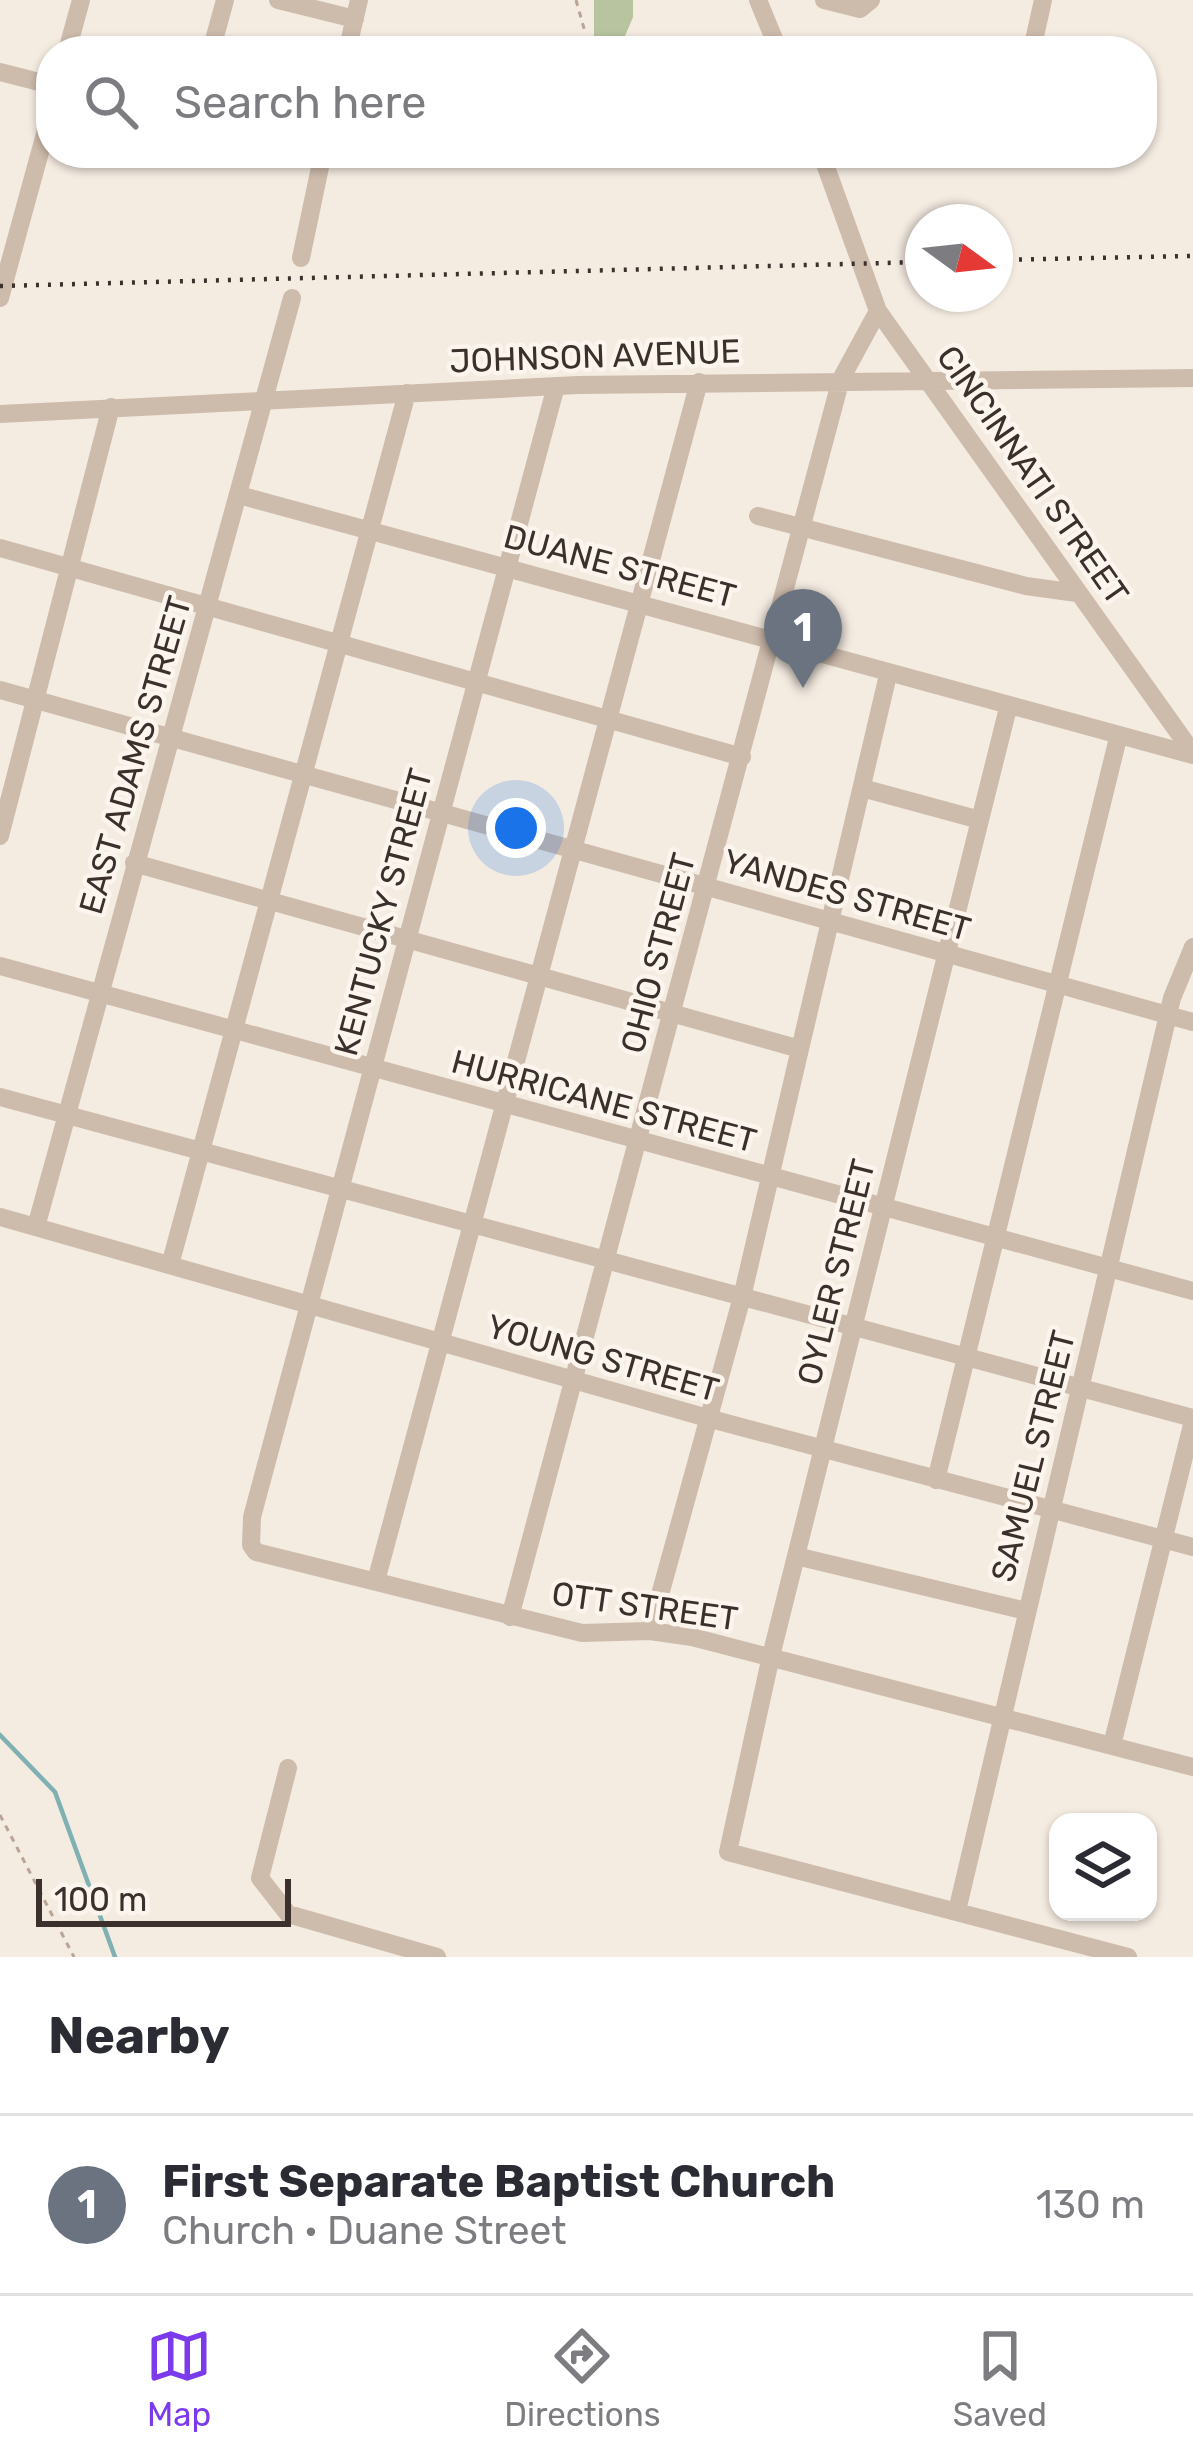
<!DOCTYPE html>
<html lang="en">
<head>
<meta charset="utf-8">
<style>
  :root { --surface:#fff; --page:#f2f2f3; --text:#2b2b33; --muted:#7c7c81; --line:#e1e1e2; --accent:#7c3aed }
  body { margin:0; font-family:Rubik,sans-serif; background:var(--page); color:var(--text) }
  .controls { position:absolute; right:36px; bottom:36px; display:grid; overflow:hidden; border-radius:24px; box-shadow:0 3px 9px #0004 }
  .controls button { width:108px; height:108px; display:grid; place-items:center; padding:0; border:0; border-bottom:3px solid var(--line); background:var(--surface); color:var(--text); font:60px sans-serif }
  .compass { position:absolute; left:905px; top:204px; width:108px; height:108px; border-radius:50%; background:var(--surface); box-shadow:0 3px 9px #0004; rotate:105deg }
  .scale { position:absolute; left:36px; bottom:30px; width:255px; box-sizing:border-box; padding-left:12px; border:6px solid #3b302b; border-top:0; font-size:33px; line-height:42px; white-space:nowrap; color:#3b302b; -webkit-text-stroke:9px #fbf5ee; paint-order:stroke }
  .you { position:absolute; left:516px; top:828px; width:42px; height:42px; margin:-30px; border:9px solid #fff; border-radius:50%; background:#1a73e8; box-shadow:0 0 0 18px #1a73e833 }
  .badge { display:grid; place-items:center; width:78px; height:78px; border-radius:50%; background:var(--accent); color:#fff; font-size:39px; font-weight:700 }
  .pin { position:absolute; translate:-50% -99px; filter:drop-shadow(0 3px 6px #0008) }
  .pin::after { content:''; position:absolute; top:63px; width:42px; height:36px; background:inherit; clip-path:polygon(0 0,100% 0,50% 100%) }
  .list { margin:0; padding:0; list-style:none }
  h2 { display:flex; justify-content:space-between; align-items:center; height:156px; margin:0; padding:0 48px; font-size:51px }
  h2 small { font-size:39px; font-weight:400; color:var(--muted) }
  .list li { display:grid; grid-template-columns:78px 1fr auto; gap:36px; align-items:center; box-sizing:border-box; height:180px; padding:0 48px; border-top:3px solid var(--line) }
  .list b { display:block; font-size:45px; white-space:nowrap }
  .list p { margin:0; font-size:39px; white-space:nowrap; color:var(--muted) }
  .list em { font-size:39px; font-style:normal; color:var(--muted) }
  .icon { flex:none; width:66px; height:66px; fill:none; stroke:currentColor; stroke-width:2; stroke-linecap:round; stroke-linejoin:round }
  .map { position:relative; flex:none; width:1193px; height:1957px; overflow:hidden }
  .search { position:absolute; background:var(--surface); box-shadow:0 3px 9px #0004; left:36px; right:36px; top:36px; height:132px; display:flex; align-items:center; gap:30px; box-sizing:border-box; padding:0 42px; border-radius:48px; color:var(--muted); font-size:45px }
  .sheet { height:336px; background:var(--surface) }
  nav { display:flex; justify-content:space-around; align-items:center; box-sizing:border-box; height:168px; border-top:3px solid var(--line); background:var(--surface); font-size:33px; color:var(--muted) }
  nav a { display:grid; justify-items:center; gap:6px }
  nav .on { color:var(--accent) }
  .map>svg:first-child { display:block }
</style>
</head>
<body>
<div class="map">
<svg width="1193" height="1957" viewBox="0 0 1193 1957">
  <rect width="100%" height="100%" fill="#f4ebe1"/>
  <path fill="#b8c4a0" d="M594 0H633V17L622 43 609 47 594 37Z"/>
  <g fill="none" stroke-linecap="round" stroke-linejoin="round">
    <path stroke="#7fb0b2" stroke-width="4.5" d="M0 1735 55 1792 115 1957"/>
    <path stroke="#b9a596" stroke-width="3" stroke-dasharray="6 6" stroke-linecap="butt" d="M576 0 585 32
      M0 1815 74 1957"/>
    <path stroke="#cdbbac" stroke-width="18" d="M278 0 355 19
      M758 0 779 51
      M824 0 860 9 871 0
      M1035 36 1043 0
      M67 51 81 0
      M211 51 225 0
      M347 51 359 0
      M0 72 51 85
      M821 153 878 311 1193 753
      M301 258 323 153
      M0 298 51 112
      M556 386 252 1517 251 1545 256 1552 582 1633 650 1631 692 1637 1193 1767
      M0 414 578 385 1193 378
      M239 495 1193 755
      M758 516 1026 586 1077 593
      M0 548 742 757
      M0 690 1193 1022
      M1008 708 771 1656 728 1852 1128 1957
      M862 788 980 820
      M0 836 111 407
      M134 863 800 1049 742 1297 650 1631
      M0 966 1193 1291
      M800 1049 888 675
      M0 1097 1193 1418
      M0 1217 711 1419 1193 1547
      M36 1227 292 298
      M170 1265 407 393
      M936 1480 1118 738
      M796 1556 1026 1611
      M376 1581 699 382
      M510 1617 841 379 878 311
      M1112 1745 1193 1421
      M288 1768 260 1878 288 1914 437 1957
      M957 1911 1172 998 1193 947"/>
    <path stroke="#3b302b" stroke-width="4.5" stroke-dasharray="3 9" stroke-linecap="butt" d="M995 260 1193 256
      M0 286 923 262"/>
  </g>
  <g text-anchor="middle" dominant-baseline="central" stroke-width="9" stroke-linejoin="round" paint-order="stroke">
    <g font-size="33" fill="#3b302b" stroke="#fbf5ee">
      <text transform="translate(595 356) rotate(-2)">JOHNSON AVENUE</text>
      <text transform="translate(1033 475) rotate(55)">CINCINNATI STREET</text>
      <text transform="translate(620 566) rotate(15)">DUANE STREET</text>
      <text transform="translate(135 755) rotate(-74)">EAST ADAMS STREET</text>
      <text transform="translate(847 895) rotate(16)">YANDES STREET</text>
      <text transform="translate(383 912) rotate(-75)">KENTUCKY STREET</text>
      <text transform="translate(658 953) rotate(-75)">OHIO STREET</text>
      <text transform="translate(604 1101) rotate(15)">HURRICANE STREET</text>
      <text transform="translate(836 1272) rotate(-76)">OYLER STREET</text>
      <text transform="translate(603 1358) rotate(16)">YOUNG STREET</text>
      <text transform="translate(1033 1456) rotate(-76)">SAMUEL STREET</text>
      <text transform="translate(645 1606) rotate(8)">OTT STREET</text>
    </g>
  </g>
</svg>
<div class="controls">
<button><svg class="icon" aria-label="layers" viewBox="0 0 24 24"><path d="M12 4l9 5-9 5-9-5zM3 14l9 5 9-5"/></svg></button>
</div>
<svg class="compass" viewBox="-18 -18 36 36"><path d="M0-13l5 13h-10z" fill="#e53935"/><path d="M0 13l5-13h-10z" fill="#7c7c81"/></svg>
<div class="scale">100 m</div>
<div class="you"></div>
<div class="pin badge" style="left:803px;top:688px;background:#6b7280">1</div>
<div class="search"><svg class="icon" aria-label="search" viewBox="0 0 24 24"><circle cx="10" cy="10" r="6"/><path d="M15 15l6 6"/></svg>Search here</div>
</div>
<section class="sheet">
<h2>Nearby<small></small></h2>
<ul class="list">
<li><span class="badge" style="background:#6b7280">1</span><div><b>First Separate Baptist Church</b><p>Church · Duane Street</p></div><em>130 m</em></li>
</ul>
</section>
<nav>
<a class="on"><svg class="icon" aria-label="map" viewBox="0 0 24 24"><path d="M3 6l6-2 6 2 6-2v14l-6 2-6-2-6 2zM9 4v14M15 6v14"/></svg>Map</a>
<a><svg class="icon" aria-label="directions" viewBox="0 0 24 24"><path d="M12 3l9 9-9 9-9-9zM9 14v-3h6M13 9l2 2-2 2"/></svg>Directions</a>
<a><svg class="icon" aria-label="saved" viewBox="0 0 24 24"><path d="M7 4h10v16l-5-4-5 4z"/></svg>Saved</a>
</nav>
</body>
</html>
